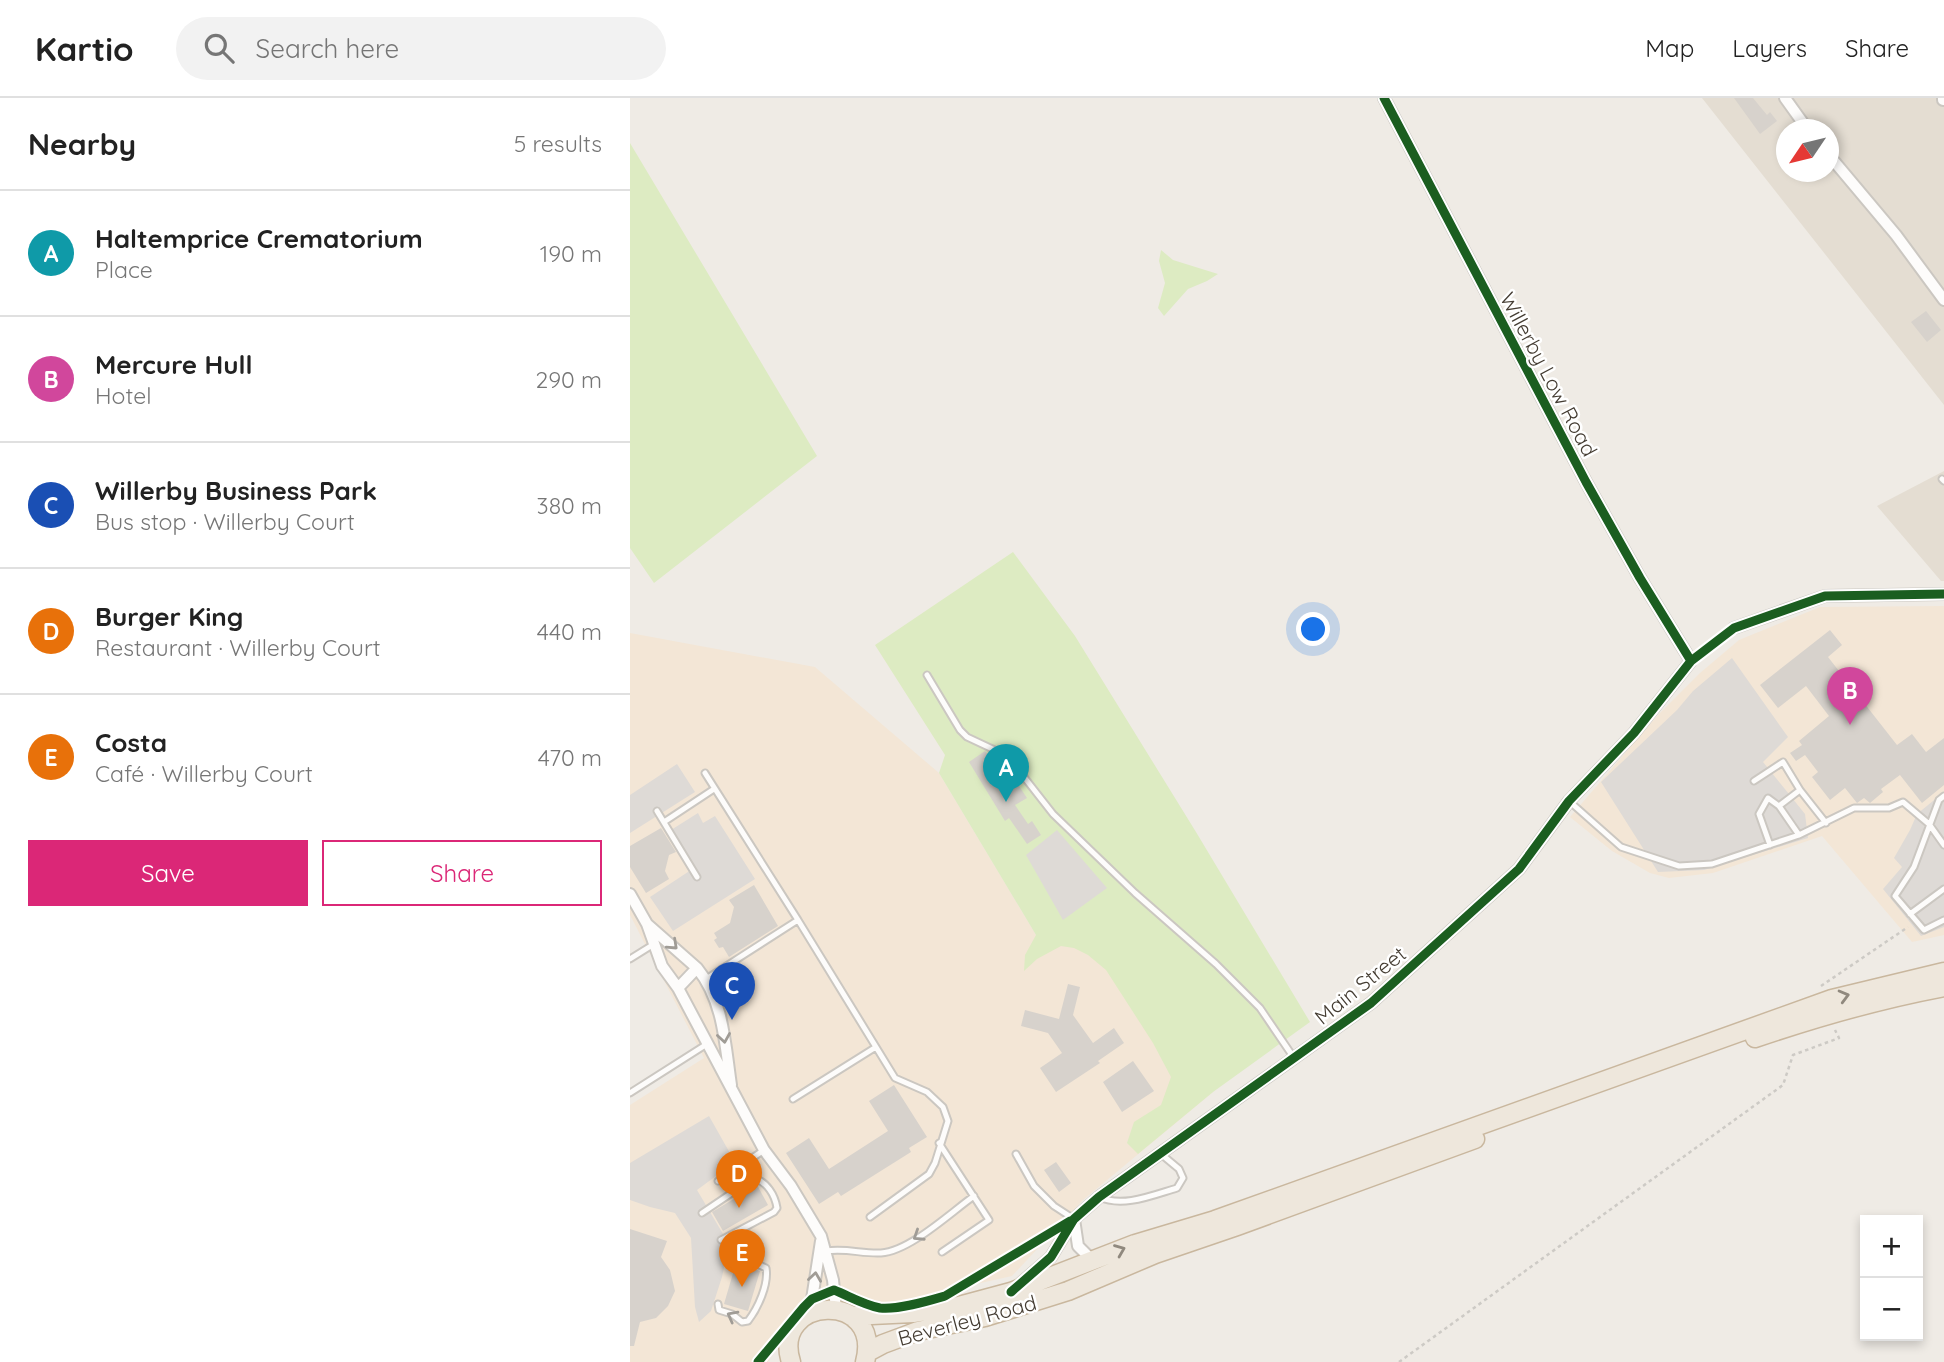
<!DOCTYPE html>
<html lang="en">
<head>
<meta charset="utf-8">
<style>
  :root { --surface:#fff; --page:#f2f2f2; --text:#222; --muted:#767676; --line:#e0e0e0; --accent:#db2777 }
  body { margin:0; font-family:Quicksand,sans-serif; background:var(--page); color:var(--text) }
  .controls { position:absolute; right:21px; bottom:21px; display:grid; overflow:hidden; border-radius:0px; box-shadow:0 4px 10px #0003 }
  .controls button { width:63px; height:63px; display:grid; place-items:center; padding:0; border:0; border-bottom:2px solid var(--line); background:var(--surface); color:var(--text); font:35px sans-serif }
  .compass { position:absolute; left:1146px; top:21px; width:63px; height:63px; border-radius:50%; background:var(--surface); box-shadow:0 4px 10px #0003; rotate:235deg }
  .you { position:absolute; left:684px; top:532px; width:24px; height:24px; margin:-18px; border:5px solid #fff; border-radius:50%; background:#1a73e8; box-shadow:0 0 0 10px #1a73e833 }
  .badge { display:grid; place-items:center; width:46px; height:46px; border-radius:50%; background:var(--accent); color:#fff; font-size:23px; font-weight:700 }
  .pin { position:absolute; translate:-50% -58px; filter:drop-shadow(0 2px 4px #0008) }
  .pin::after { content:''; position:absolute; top:37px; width:24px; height:21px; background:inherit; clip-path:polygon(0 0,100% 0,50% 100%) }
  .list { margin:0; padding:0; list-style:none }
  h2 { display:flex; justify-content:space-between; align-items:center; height:91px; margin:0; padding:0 28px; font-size:30px }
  h2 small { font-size:23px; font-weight:400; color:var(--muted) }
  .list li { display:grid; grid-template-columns:46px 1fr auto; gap:21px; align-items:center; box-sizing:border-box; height:126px; padding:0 28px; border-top:2px solid var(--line) }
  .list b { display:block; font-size:26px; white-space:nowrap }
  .list p { margin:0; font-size:23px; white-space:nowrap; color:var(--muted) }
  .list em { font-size:23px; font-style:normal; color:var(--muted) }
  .actions { display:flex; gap:14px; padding:21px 28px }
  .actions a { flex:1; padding:16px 0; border:2px solid var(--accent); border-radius:0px; text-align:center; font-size:24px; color:var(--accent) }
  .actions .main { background:var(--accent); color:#fff }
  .icon { flex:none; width:38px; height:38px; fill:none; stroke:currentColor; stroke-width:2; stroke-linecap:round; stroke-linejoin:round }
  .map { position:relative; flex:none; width:1314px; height:1264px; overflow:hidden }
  header { display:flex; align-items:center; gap:42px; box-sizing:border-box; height:98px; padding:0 35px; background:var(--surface); border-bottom:2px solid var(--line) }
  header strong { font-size:33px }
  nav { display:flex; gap:38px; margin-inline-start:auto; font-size:24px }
  .search { width:490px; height:63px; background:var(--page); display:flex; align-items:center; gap:18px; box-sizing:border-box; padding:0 24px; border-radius:38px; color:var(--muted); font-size:26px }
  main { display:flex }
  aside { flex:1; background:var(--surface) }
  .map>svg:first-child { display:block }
</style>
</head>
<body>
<header>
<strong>Kartio</strong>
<div class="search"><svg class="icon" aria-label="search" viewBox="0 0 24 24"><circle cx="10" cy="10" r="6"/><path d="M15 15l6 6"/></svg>Search here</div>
<nav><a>Map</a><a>Layers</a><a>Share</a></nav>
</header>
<main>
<aside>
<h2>Nearby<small>5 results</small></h2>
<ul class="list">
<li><span class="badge" style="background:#0f9aa8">A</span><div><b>Haltemprice Crematorium</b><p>Place</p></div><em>190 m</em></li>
<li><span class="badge" style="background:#d1479c">B</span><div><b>Mercure Hull</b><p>Hotel</p></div><em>290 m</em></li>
<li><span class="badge" style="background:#1a4fb4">C</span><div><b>Willerby Business Park</b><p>Bus stop · Willerby Court</p></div><em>380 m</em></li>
<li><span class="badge" style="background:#e8710a">D</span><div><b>Burger King</b><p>Restaurant · Willerby Court</p></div><em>440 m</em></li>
<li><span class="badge" style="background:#e8710a">E</span><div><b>Costa</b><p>Café · Willerby Court</p></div><em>470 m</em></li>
</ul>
<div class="actions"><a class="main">Save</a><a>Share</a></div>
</aside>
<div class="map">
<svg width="1314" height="1264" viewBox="0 0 1314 1264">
  <rect width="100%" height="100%" fill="#efebe5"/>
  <path fill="#e4ddd2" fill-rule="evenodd" d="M1072 0H1314V307ZM1156 32H1198V74H1156Z
    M1314 373V483H1311L1247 408Z"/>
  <path fill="#f3e6d6" d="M1314 508V837L1282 844 1192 738 1083 775 1039 780 1020 775 982 753 940 719 1027 618 1070 575 1109 542 1190 509Z
    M0 535 185 569 309 675 406 837 433 822 583 994 453 1102 382 1178 248 1208 196 1199 160 1225 138 1264H0V1007L74 960 0 817Z"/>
  <path fill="#ddebc2" d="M0 45 187 358 24 485 0 450Z
    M531 152 543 162 588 176 577 183 558 191 534 218 528 210 535 185 529 163Z
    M383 454 445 538 566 734 680 924 583 994 508 1056 497 1045 504 1024 531 1007 541 979 523 945 476 872 458 857 444 850 431 848 407 861 394 873 395 857 406 837 309 675 315 657 245 547Z"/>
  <path fill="#dedad6" d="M1102 560 1158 639 1133 664 1175 716 1178 740 1074 772 1028 774 971 684 1047 612 1063 593Z
    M47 666 65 694 0 735V697Z
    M1314 694V829L1291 838 1253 791 1272 769 1264 760 1280 732 1287 716Z
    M68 715 73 725 85 718 125 781 43 833 20 799 64 770 41 732Z
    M427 732 477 790 433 822 396 757Z
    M79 1018 105 1064 67 1092 99 1146 92 1179 81 1213 69 1224 65 1209 61 1140 45 1115 20 1109 0 1102V1065Z"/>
  <path fill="#d7d2cc" d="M1104 0H1123L1137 17 1140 14 1147 23 1130 36Z
    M1296 213 1311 232 1297 244 1281 224Z
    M1200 532 1212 547 1198 559 1267 647 1282 636 1296 654 1314 640V687L1292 705 1270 677 1251 691 1253 694 1240 705 1234 700 1227 705 1215 690 1200 702 1182 679 1188 674 1175 657 1166 663 1160 655 1172 647 1169 643 1199 618 1176 588 1148 610 1130 587Z
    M355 653 369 671 364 675 376 692 387 685 397 700 385 707 398 726 402 723 411 737 397 746 379 720 375 723 339 664Z
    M31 730 46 754 39 757 35 773 39 781 16 795 0 769V748Z
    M124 787 148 828 99 859 93 849 89 850 84 842 87 840 84 835 100 825 104 809 99 802Z
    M438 886 450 889 443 917 463 945 484 930 494 945 468 963 470 965 426 994 410 970 432 955 418 935 391 928 395 912 429 921Z
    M503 963 524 993 492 1014 473 984Z
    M264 987 297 1039 279 1050 281 1054 211 1098 208 1094 189 1106 156 1055 179 1040 199 1071 258 1033 239 1003Z
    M426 1064 441 1085 429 1094 414 1072Z
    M127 1087 138 1107 93 1133 82 1114Z
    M0 1131 37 1143 31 1159 40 1172 45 1193 38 1208 26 1220 10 1224 4 1248H0Z
    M106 1165 130 1173 118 1213 94 1206Z"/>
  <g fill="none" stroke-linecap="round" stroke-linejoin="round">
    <g stroke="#cbc7c1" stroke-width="9">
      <path id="service" d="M1312 381 1314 383
        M297 577 330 632 337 639 369 654 387 670 423 716 505 795 586 866 630 910 664 960
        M75 675 168 822 76 881
        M1124 683 1153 664 1170 692 1196 725
        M1314 698 1309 702 1284 769 1265 798 1294 832 1314 822
        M939 703 991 749 1049 768 1082 766 1169 737 1224 710H1259L1273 704 1299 726 1314 747
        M1149 708 1170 692
        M27 713 67 779
        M34 724 84 691
        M1140 747 1129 716 1138 700 1149 708 1169 737
        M1280 816 1314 791
        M168 822 265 980 297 994 313 1009 318 1023 305 1065 299 1076 240 1119
        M0 861 24 846
        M0 995 77 946
        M163 1001 246 949
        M309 1045 359 1122 312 1154
        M386 1056 404 1088 424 1108 444 1121
        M88 1083 134 1052
        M469 1099C493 1110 523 1097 547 1090L553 1080 549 1071 531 1056
        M72 1115 124 1080C137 1084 145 1097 147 1110L144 1114 91 1142
        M196 1153C217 1150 232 1156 251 1155 280 1153 320 1115 344 1098
        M88 1206 89 1212 102 1216 112 1224 118 1223C128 1210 139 1186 136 1170L98 1153"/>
    </g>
    <g stroke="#cbc7c1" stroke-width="14">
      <path id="minor" d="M1155 0 1178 32
        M1313 2V0
        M1198 56 1266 137 1314 202
        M1104 530 1195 498 1314 496
        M0 796 17 826 32 868 48 890
        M17 826 67 870
        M101 987C95 947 94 903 67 870L48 890 134 1052 161 1088 191 1138 203 1182 206 1211
        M444 1121 448 1148 463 1163
        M390 1186 421 1159 444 1121 469 1099 741 905 889 771 939 703 1004 635 1061 563 1010 480 956 384 754 0
        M174 1219 182 1201 191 1143"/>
    </g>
    <g stroke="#c9b79e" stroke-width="21">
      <path id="trunk" d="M1125 940C1187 919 1250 901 1314 889
        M221 1218 283 1215 329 1208 381 1194 505 1146 585 1122 1202 901 1314 874
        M238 1254 253 1246 288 1233 355 1219 438 1193 525 1156 607 1128 845 1041
        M161 1264C140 1197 254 1192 235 1264"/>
    </g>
    <path stroke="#cdcac5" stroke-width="2.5" stroke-dasharray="3.5 3.5" stroke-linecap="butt" d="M1191 888 1278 829
      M769 1264 1153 987 1163 957 1209 940 1205 932"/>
    <use href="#service" stroke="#fdfcfb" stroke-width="5"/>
    <use href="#minor" stroke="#fdfcfb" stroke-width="10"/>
    <use href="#trunk" stroke="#eee7dc" stroke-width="18"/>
    <g stroke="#fff" stroke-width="13">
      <path id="cycleway" d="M754 0 956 384 1010 480 1061 563
        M381 1194 421 1159 444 1121 469 1099 741 905 889 771 939 703 1004 635 1061 563 1104 530 1195 498 1314 496
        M128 1264 174 1209 182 1201 204 1192C219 1198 234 1207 250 1210 268 1212 298 1203 315 1198L440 1123"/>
    </g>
    <use href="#cycleway" stroke="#1b5e20" stroke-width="9"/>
  </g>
  <defs><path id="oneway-chevron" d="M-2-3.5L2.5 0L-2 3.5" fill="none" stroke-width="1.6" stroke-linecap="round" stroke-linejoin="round" transform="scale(1.75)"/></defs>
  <g stroke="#a09c96">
    <use href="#oneway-chevron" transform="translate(43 847) rotate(43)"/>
    <use href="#oneway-chevron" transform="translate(94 940) rotate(81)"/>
    <use href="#oneway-chevron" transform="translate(288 1138) rotate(147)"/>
    <use href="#oneway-chevron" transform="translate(185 1179) rotate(-82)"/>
    <use href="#oneway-chevron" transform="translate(102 1218) rotate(-152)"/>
  </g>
  <g stroke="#90897e">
    <use href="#oneway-chevron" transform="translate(1214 898) rotate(-15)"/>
    <use href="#oneway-chevron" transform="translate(490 1152) rotate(-22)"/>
  </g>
  <g text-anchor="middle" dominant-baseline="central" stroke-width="5" stroke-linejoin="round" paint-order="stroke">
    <g font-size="21" fill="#443c32" stroke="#fff">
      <text transform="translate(919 276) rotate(62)">Willerby Low Road</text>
      <text transform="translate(730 887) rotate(-39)">Main Street</text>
      <text transform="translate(337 1222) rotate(-15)">Beverley Road</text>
    </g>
  </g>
</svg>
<div class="controls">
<button>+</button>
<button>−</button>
</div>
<svg class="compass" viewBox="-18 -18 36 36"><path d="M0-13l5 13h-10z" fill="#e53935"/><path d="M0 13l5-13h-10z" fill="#767676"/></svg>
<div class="you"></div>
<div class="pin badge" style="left:376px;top:704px;background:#0f9aa8">A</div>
<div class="pin badge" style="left:1220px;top:627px;background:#d1479c">B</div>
<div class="pin badge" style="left:102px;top:922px;background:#1a4fb4">C</div>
<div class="pin badge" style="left:109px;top:1110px;background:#e8710a">D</div>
<div class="pin badge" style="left:112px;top:1189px;background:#e8710a">E</div>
</div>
</main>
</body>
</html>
